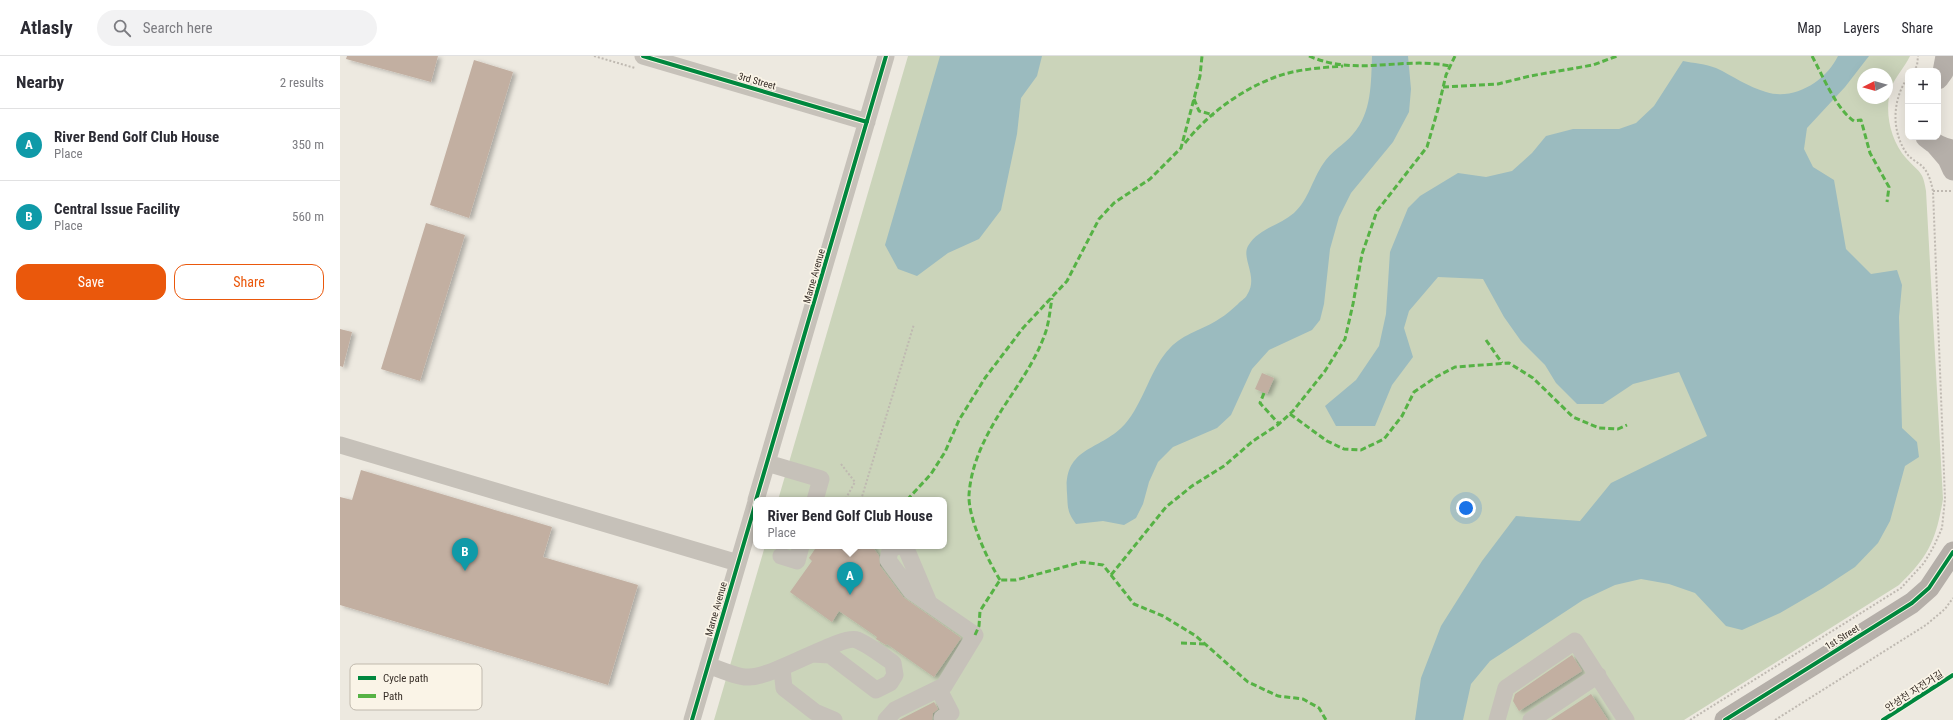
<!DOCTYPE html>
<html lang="en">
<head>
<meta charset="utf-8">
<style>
  :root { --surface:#fff; --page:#f2f2f3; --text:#2b2b33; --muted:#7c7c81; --line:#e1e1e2; --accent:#ea580c }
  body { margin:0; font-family:"Roboto Condensed","Noto Sans KR",sans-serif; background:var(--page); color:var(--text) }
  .controls { position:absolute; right:12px; top:12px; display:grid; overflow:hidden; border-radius:8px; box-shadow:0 4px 16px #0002 }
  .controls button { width:36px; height:36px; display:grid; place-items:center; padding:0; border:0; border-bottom:1px solid var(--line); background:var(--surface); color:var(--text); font:20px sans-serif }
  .compass { position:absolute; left:1517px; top:12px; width:36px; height:36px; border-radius:50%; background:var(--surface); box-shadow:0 4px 16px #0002; rotate:264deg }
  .you { position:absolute; left:1126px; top:452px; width:14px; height:14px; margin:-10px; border:3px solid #fff; border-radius:50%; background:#1a73e8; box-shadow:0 0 0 6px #1a73e833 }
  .badge { display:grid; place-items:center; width:26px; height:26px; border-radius:50%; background:var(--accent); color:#fff; font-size:13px; font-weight:700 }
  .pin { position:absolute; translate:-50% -33px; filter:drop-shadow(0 1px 2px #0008) }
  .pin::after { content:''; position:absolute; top:21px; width:14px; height:12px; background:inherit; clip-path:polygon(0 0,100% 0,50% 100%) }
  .popup { position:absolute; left:413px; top:441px; width:194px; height:52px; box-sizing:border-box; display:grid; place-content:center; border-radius:8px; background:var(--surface); filter:drop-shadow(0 1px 3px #0005); font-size:13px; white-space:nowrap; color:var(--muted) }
  .popup b { font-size:15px; color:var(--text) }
  .popup::after { content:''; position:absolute; left:50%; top:100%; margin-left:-8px; border:8px solid transparent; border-top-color:var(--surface) }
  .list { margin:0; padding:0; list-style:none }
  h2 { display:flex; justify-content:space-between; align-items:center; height:52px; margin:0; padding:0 16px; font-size:17px }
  h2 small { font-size:13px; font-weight:400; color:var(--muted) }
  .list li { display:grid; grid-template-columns:26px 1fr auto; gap:12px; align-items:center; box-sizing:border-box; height:72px; padding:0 16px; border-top:1px solid var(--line) }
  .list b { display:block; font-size:15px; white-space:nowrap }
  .list p { margin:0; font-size:13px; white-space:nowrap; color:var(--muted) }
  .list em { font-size:13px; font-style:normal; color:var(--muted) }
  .actions { display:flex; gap:8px; padding:12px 16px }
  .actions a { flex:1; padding:9px 0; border:1px solid var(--accent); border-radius:12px; text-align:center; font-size:14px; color:var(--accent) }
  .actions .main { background:var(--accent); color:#fff }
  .icon { flex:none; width:22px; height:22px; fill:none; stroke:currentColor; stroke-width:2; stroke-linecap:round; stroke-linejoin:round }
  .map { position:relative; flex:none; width:1613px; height:664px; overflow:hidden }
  header { display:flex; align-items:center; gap:24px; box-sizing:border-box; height:56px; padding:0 20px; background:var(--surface); border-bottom:1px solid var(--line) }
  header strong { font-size:19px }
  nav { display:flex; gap:22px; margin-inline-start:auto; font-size:14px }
  .search { width:280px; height:36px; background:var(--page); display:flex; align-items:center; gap:10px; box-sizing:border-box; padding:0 14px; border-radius:22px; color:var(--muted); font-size:15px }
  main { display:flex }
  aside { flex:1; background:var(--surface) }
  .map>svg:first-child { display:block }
</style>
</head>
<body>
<header>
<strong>Atlasly</strong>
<div class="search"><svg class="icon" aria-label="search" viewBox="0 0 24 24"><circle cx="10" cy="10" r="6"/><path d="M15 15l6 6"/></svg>Search here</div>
<nav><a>Map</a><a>Layers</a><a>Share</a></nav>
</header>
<main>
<aside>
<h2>Nearby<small>2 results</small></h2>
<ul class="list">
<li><span class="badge" style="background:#0f9aa8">A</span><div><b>River Bend Golf Club House</b><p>Place</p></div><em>350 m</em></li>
<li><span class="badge" style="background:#0f9aa8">B</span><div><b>Central Issue Facility</b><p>Place</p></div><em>560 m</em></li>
</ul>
<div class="actions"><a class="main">Save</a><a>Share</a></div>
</aside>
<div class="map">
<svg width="1613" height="664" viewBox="0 0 1613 664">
  <defs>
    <filter id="shadow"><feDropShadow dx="3.5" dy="2" stdDeviation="2" flood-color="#0004"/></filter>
  </defs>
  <rect width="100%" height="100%" fill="#ede9e0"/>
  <path fill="#cbd4ba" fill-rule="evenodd" d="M568 0H1570C1565 11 1555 21 1551 32 1544 55 1550 84 1566 102 1579 117 1583 114 1586 135L1603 443C1596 484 1589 500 1559 529L1344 664H374L425 490H604V444H438ZM1523 18H1547V42H1523Z"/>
  <path fill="#9bbbbf" d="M600 0H702L697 20 681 42 677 78 661 154 639 183 608 197 577 220 558 213 545 189Z
    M1032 0H1068L1071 33 1069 56 1053 86 1011 137 999 161 990 193 984 248 980 264 972 274 929 294 912 313 891 359 877 372 833 391 818 406 809 426 803 448 796 462 784 469 763 465 736 468C727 456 728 452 727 437 723 390 761 395 785 368 803 348 811 311 830 292 844 277 863 274 879 263 886 259 892 253 898 248 900 245 905 243 907 239 919 221 901 203 908 190 919 172 939 170 954 157 969 143 972 124 983 108 991 95 1004 89 1013 78 1032 57 1031 26 1032 0Z
    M1498 0H1529L1505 31 1467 72 1464 93 1473 111 1494 124 1506 193 1531 218 1557 214 1562 229 1559 261 1562 372 1577 386 1579 401 1565 410 1550 465 1538 487 1515 511 1483 532 1440 557 1402 574 1386 570 1355 537 1329 528 1301 523 1275 529 1243 544 1150 605 1131 628 1123 664H1075L1081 622 1101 570 1142 505 1176 460 1240 465 1271 427 1367 380 1339 316 1293 328 1263 348H1237L1216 327 1205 309 1181 285 1164 261 1143 223 1098 221 1069 255 1064 272 1073 301 1052 329 1035 370H996L985 350 1016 324 1039 290 1046 258 1050 196 1068 152 1080 140 1118 117 1146 121 1172 115 1192 97 1206 80 1233 73H1279L1296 67 1314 50 1343 5C1353 7 1366 8 1376 12 1393 20 1408 31 1426 36 1454 45 1486 25 1498 0Z"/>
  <path fill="#c2afa1" filter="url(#shadow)" d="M7 0H98L91 26 6 3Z
    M134 4 173 16 129 162 90 149Z
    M86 167 125 179 80 325 41 313Z
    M0 273 12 276 3 311 0 310Z
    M922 317 934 322 927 338 915 333Z
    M21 414 212 471 203 501 298 529 268 629 0 549V441L12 444Z
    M477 490H532L539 500 540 510 563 541 621 582 594 621 547 588 546 589 536 583 537 581 499 555 492 566 450 536 472 505 469 502Z
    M1232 599 1242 615 1179 655 1173 645 1175 638Z
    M1251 638 1268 664H1211Z
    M594 646 598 653 593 657 592 664H559Z"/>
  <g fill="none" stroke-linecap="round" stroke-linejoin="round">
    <path stroke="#bfb9b1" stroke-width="2" stroke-dasharray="2 2" stroke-linecap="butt" d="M254 0 295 12
      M1573 15 1577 10 1578 0
      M1593 135H1613
      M501 408 515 426 505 444
      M521 444 574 268
      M1350 664 1561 532 1584 507 1594 490 1602 472 1605 443 1593 135C1591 126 1589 117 1582 110 1577 106 1571 103 1567 98 1551 75 1552 44 1568 21
      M1435 664 1586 569 1605 553 1613 542"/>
    <path stroke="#c6c1b9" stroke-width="17" d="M303 0 527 66
      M0 389 398 507
      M427 407 481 423 475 444
      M416 444 546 0
      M565 490 589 547
      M441 500 457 505 461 490
      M368 609C379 613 399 622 409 621 435 621 502 578 517 584 529 589 542 599 553 607L555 619 550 627 536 634 490 599 472 598
      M442 613 444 632 475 656 494 664
      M599 634 611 657 602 662
      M352 664 416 446
      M546 664 555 654 604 630 635 579 571 535 548 504 550 494 557 490
      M1157 664 1166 632 1235 585 1286 664
      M1191 664 1258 619"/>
    <path stroke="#b5afa9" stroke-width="21" d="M1598 23 1603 16 1606 0
      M1586 81C1594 88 1602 93 1613 94
      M1596 89 1608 103 1613 114
      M1385 664 1572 547 1589 532 1613 496"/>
    <path stroke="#56b245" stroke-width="3" stroke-dasharray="6 3" stroke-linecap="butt" d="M969 0C1017 21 1062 0 1110 10
      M1472 0C1483 20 1496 53 1514 65L1521 64 1530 97 1549 131 1547 146
      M1103 31 1158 28 1190 20 1253 9 1277 0
      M854 43 859 55 874 59
      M845 87C867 59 899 35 933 22 955 13 979 12 1003 10
      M1146 284 1162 307
      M924 337 920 347 939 368
      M950 358 987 385 1004 393 1021 394 1044 383 1062 360 1074 336 1096 321 1115 311 1169 307 1193 322 1233 361 1259 372 1278 373 1287 369
      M567 444 591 418 605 396 619 364 645 322 683 272 727 225 759 163 774 147 810 123 841 92 860 20 862 0
      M771 519 826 451 852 430 884 410 913 385 939 368 953 355 985 315 1005 283 1013 248 1022 198 1037 155 1087 91 1098 53 1106 19 1115 0
      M660 524C648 505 628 462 629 439 631 408 645 381 661 355 677 330 695 306 705 278 709 267 710 254 712 242
      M635 579 639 570 640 555 660 524H676L742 506 763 509 794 548 823 560 856 580 908 626 938 640 963 643 979 652 986 664
      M841 587 865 588"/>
    <g stroke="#faf4e7" stroke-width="6">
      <path id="cycleway" d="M303 0 527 66
        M416 444 546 0
        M352 664 416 446
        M1385 664 1572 547 1589 532 1613 496
        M1543 664 1613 619"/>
    </g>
    <use href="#cycleway" stroke="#00873e" stroke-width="4"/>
  </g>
  <g text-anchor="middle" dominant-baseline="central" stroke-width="3.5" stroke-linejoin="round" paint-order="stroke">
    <g font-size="10" fill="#372e27" stroke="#faf4e7">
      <text transform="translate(417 25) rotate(16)">3rd Street</text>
      <text transform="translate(474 220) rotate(-74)">Marne Avenue</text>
      <text transform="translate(376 553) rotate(-74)">Marne Avenue</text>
      <text transform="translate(1502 581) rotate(-32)">1st Street</text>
      <text transform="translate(1574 635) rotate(-33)">안성천 자전거길</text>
    </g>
  </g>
  <rect x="10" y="608" width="132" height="46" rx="6" fill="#faf4e7" stroke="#c0b9ad" stroke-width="1"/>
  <rect x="18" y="620" width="18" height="4" fill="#00873e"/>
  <rect x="18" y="638" width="18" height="4" fill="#56b245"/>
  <g font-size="11" fill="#372e27">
    <text x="43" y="626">Cycle path</text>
    <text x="43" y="644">Path</text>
  </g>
</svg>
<div class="controls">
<button>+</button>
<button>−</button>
</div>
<svg class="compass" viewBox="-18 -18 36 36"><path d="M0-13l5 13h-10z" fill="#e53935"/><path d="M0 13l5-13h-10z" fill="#7c7c81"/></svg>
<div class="you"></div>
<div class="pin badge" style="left:510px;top:539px;background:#0f9aa8">A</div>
<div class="popup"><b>River Bend Golf Club House</b>Place</div>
<div class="pin badge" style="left:125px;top:515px;background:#0f9aa8">B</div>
</div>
</main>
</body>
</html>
